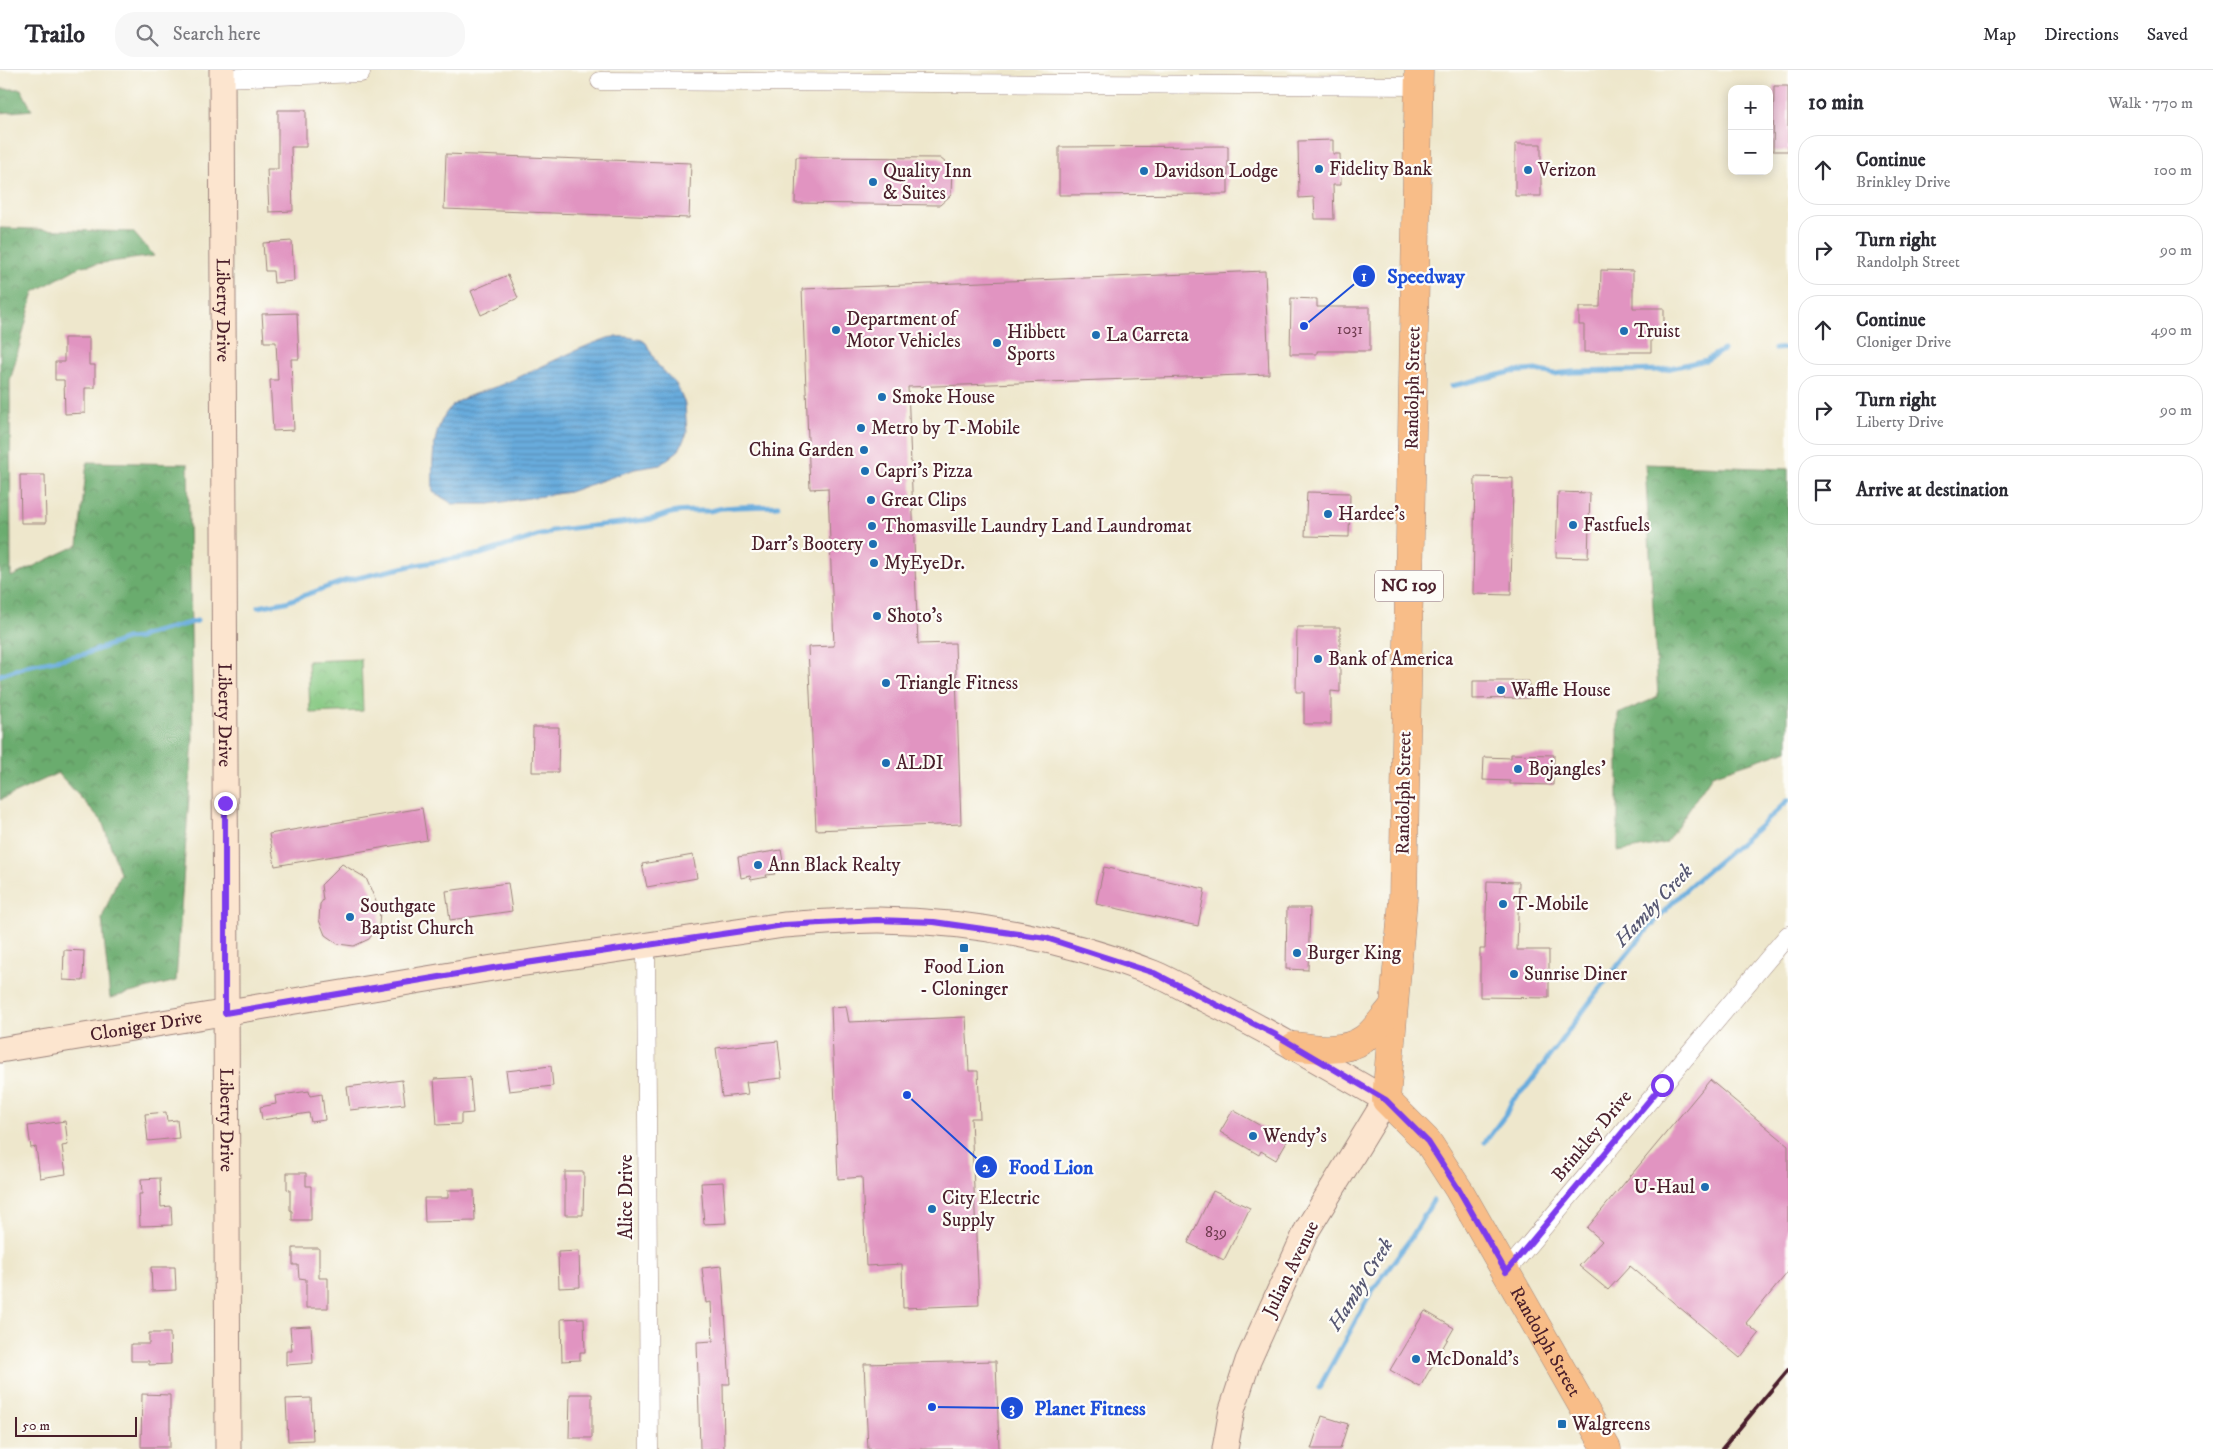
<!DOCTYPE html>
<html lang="en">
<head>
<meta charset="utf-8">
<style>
  :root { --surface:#fff; --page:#f7f7f7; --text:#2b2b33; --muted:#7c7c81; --line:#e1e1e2 }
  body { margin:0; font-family:"IM FELL DW Pica",serif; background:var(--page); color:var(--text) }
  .controls { position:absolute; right:15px; top:15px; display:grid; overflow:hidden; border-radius:10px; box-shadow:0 2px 12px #0003 }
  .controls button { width:45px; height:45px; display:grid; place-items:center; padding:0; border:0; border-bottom:1px solid var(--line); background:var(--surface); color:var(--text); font:25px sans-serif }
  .scale { position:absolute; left:15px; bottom:12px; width:122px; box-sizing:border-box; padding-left:5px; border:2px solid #4a1f2b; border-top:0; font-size:14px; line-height:18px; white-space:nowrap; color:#4a1f2b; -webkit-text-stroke:4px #fdfcf7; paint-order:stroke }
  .stop { position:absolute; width:15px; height:15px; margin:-11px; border:4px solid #7c3aed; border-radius:50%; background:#fff }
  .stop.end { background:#7c3aed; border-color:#fff; box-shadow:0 1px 5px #0008 }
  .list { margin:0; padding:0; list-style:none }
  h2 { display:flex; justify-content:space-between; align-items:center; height:65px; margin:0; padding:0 20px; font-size:21px }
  h2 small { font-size:16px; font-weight:400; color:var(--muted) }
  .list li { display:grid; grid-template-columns:32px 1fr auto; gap:15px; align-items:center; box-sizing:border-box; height:70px; margin:0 10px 10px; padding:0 10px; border:1px solid var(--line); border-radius:20px }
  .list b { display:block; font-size:19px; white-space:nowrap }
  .list p { margin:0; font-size:16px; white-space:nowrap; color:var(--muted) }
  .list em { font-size:16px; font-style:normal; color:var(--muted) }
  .icon { flex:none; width:28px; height:28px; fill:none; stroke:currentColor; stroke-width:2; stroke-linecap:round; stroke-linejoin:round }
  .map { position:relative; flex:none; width:1788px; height:1379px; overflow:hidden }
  header { display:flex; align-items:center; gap:30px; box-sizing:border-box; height:70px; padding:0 25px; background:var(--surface); border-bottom:1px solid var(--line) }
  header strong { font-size:24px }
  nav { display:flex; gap:28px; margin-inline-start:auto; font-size:18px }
  .search { width:350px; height:45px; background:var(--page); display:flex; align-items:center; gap:12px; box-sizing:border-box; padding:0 18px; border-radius:20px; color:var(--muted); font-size:19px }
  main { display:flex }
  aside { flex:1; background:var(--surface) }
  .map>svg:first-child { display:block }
</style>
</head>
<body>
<header>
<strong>Trailo</strong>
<div class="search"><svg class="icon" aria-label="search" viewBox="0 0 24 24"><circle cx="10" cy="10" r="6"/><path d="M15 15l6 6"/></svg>Search here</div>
<nav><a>Map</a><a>Directions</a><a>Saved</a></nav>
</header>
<main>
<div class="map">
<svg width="1788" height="1379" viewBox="0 0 1788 1379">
  <defs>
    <pattern id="forest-crowns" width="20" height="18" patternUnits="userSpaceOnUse" patternTransform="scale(1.25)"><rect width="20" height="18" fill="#6bac6e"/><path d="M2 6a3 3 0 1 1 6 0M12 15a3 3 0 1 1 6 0" fill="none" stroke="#5a8b5b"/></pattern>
    <pattern id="park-crowns" width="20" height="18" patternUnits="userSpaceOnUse" patternTransform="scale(1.25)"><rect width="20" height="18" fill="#84c780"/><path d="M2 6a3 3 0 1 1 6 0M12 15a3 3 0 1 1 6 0" fill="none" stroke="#74aa6f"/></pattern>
    <pattern id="water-rules" width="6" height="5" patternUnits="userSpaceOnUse" patternTransform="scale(1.25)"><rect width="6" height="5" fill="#68acdd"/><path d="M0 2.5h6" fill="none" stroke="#588bb3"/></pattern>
  </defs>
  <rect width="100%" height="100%" fill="#fdfcf7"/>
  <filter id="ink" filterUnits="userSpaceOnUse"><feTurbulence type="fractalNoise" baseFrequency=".02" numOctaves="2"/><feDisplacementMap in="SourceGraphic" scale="10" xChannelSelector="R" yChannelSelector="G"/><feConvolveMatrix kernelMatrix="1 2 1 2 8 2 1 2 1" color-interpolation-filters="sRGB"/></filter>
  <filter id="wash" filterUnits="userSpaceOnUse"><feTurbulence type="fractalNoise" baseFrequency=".0096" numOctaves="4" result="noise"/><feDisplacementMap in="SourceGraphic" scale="20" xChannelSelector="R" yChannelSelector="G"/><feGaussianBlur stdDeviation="1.12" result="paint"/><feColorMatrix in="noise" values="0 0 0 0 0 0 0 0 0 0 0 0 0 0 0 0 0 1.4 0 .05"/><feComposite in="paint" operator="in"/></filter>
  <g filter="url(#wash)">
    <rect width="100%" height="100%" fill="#eee7cc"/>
    <path fill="url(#forest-crowns)" stroke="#5a664c" d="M0 19H21L32 40 0 43Z
      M0 158 133 162 154 186 81 196 34 222 10 311 11 507 78 475 87 392 188 394 193 669 176 911 110 928 102 848 120 803 102 751 58 703 0 730Z
      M1645 394 1788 399V680L1712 705 1666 773 1618 782V644L1658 627Z"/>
    <path fill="url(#park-crowns)" stroke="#677356" d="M361 589 363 641 310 643 308 591Z"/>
    <path fill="url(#water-rules)" stroke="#596684" d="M628 267 642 270 646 273 657 294 676 314 685 334 687 363 679 380 660 395 635 399 569 422 489 434H453L433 422C432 396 431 357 451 337 463 325 487 321 503 314 537 300 570 281 605 269 612 266 621 267 628 267Z"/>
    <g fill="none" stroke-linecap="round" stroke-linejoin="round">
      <path stroke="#68acdd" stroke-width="5" d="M1775 279 1788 278
        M1452 316 1511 302 1536 300 1554 304 1572 302 1662 300 1706 290 1723 280
        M258 537 286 532 344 511 410 496 481 484 540 465 547 464 551 461C583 456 614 454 646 450 655 449 663 445 671 443 682 440 695 441 705 441 711 442 718 438 724 438 742 436 760 437 778 436
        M0 605 26 596 85 584 126 569 139 568 144 565 197 551
        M1485 1072 1506 1044 1512 1031 1527 1016C1577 951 1624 880 1682 823 1716 791 1755 764 1788 730
        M1319 1318 1372 1221 1411 1168 1433 1131"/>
    </g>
    <g id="blocks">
      <path fill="#e194c1" d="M1774 16H1788V81H1773Z
        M278 40H306V77H291L293 141 269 142 267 99H278Z
        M1333 70V84H1340L1341 115H1333L1334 149H1315L1314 127 1299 128 1298 71Z
        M1515 74H1541V126H1515Z
        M1228 76V124L1059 125V77Z
        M446 84 691 93 689 148 444 139Z
        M796 87 940 88 952 98 951 125 940 135 795 133Z
        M292 171 294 211 274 213 273 201H265L263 173Z
        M1601 200 1633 201V238H1664V268H1651V282H1584V255H1579V237H1600Z
        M1265 201 1269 304 908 317 918 574 955 573 961 754 816 760 808 577 834 576 828 418 810 419 802 219Z
        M508 205 518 228 481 245 471 221Z
        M1291 228 1317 229V237H1370V281H1317V284H1290Z
        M297 243 299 289H291L294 360 273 361 270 310H278L276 272H264L262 244Z
        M64 268H89V295H95V318H85V343L65 344 64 310H55V292H64Z
        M20 405H45L46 453H21Z
        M1475 407 1513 408 1511 525 1473 524Z
        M1307 422 1350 423 1349 467 1305 466Z
        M1558 422 1590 423 1588 488 1556 487Z
        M1297 557H1340V622L1331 621V654H1304V622H1296Z
        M1473 611H1529V628L1473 629Z
        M533 657H559L558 702H532Z
        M1511 684 1554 685 1553 715 1510 714V711L1483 710 1484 687 1511 688Z
        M422 738 427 770 275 796 269 764Z
        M781 780 784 797 774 799 775 804 766 805 767 807 751 810 750 806 741 808 738 787Z
        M693 785 697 808 647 817 642 794Z
        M342 794 366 808 380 841 379 855 369 869 354 876 338 874 325 865 319 850 320 834 323 830 321 815Z
        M1104 797 1205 819 1198 856 1096 834Z
        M1487 811 1519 812 1517 880H1549V928L1480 927V879H1485Z
        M508 813 512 841 450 850 446 821Z
        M1287 838H1310L1308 900 1286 899Z
        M64 880 84 881 83 911 63 910Z
        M846 936 849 952 966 947 969 1001H978L980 1048H971L979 1235 903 1238 902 1194 866 1196 862 1107 838 1109 831 937Z
        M778 971 782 1008 746 1012 748 1024 722 1027 716 978Z
        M551 996 553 1016 509 1021 506 1001Z
        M470 1007 473 1043 461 1044V1054L437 1055 434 1009Z
        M402 1010 405 1034 350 1040 347 1017Z
        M1710 1010 1788 1075V1202L1746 1253 1759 1264 1740 1288 1630 1196 1608 1220 1579 1196 1602 1171 1587 1158Z
        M309 1021 310 1026 322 1024 325 1050 311 1052 309 1043 262 1050 260 1037 276 1034 275 1026Z
        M1233 1040 1287 1071 1276 1090 1261 1081 1259 1085 1220 1062Z
        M166 1042 167 1051 177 1050 179 1068 148 1071 145 1044Z
        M65 1051 68 1075 62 1076 66 1104 40 1108 36 1077 31 1078 28 1056Z
        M565 1102H584L583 1145H565Z
        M287 1103H306V1116H311V1150H292V1141L290 1140V1120L287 1119Z
        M160 1108 161 1137 171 1136 172 1155 140 1156 139 1124H142L141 1109Z
        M723 1112 726 1153 704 1154 701 1113Z
        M448 1120H474L475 1151 425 1152 424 1128H448Z
        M1213 1121 1250 1138 1224 1190 1188 1173Z
        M293 1178H319V1208H328V1238H306V1209L299 1208 298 1195H293Z
        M579 1181 580 1217 559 1218 558 1182Z
        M722 1196 730 1314H723L724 1379H700L697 1272 713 1271 711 1232 706 1233 702 1198Z
        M151 1197H175L176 1220 152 1221Z
        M1425 1241 1454 1258 1420 1317 1390 1300Z
        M584 1248 585 1282H580V1290L562 1291 561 1249Z
        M311 1256 313 1293 286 1295V1281H292L290 1257Z
        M149 1263H170L171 1294 149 1295V1291H131V1274H149Z
        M996 1291 999 1379H868L864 1294Z
        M142 1324 170 1325V1377H141Z
        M570 1324H592V1368H569Z
        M311 1328 313 1370 288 1371 286 1329Z
        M1322 1346 1348 1354 1340 1379H1311Z"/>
    </g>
  </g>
  <g filter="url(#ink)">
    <use href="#blocks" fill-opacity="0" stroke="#9c837c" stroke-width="1"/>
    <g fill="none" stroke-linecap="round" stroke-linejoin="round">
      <g stroke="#9c837c" stroke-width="19">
        <path id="street" d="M222 8 361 3
          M600 11 1419 16
          M646 875 649 1379
          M1506 1202 1788 865"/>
      </g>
      <g stroke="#9c837c" stroke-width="27">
        <g id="secondary">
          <path id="s1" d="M222 0 228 1379"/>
          <path id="s2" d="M0 980 505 896 784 855C816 853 847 850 879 850 973 851 1065 869 1153 903 1170 910 1187 920 1204 929 1266 960 1326 995 1386 1030L1307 1160 1248 1291 1232 1340 1225 1379"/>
        </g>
      </g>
      <g stroke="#9c837c" stroke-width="29">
        <g id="primary">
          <path id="s3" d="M1419 0 1403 829 1386 1030 1428 1072 1459 1120 1607 1379"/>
          <path d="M1294 976C1317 979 1344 983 1364 969 1375 961 1384 947 1393 937"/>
        </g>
      </g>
      <use href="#street" stroke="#fff" stroke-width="18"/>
      <use href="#secondary" stroke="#fce5cf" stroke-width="25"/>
      <use href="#primary" stroke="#f8bd88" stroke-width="28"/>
      <path stroke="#4a1f2b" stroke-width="4" d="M1722 1379 1788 1300"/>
    </g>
  </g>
  <g fill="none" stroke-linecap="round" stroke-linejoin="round" filter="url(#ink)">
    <path stroke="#7c3aed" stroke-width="6" d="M225 733V943L505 896 784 855 877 850 934 852 1046 868 1154 903 1276 965 1386 1030 1428 1072 1459 1120 1506 1202 1662 1015"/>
  </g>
  <g fill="#1f6fb2" stroke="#fdfcf7" stroke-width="2">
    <circle cx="1319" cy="99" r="5"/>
    <circle cx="1528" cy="100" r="5"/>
    <circle cx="1144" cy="101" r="5"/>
    <circle cx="873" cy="112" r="5"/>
    <circle cx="836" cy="260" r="5"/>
    <circle cx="1624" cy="261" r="5"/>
    <circle cx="1096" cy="265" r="5"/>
    <circle cx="997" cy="273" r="5"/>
    <circle cx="882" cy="327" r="5"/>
    <circle cx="861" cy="358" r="5"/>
    <circle cx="864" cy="380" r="5"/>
    <circle cx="865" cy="401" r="5"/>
    <circle cx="871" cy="430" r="5"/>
    <circle cx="1328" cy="444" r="5"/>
    <circle cx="1573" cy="455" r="5"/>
    <circle cx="872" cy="456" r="5"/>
    <circle cx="873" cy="474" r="5"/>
    <circle cx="874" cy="493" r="5"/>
    <circle cx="877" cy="546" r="5"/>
    <circle cx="1318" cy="589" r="5"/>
    <circle cx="886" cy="613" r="5"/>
    <circle cx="1501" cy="620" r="5"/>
    <circle cx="886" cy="693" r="5"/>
    <circle cx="1518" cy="699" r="5"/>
    <circle cx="758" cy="795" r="5"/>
    <circle cx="1503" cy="834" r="5"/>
    <circle cx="350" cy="847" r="5"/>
    <rect x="959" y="873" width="10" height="10" rx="2.5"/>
    <circle cx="1297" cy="883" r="5"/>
    <circle cx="1514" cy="904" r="5"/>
    <circle cx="1253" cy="1066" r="5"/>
    <circle cx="1705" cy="1117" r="5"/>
    <circle cx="932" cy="1139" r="5"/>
    <circle cx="1416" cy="1289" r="5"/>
    <rect x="1557" y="1349" width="10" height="10" rx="2.5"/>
  </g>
  <g text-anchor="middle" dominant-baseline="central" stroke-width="4.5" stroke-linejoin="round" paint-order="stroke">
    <g font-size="16" fill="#703c50">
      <text x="1350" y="259">1031</text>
      <text x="1216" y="1162">839</text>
    </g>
    <rect fill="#fdfcf7" stroke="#806168" stroke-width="1" x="1375" y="500.5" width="68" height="31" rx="4"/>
    <g font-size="18" font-weight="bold" fill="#4a1f2b">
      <text x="1409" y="516">NC 109</text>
    </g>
    <g font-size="19" fill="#4a1f2b" stroke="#fdfcf7" text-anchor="start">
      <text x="1329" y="99">Fidelity Bank</text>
      <text x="1538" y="100">Verizon</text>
      <text x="883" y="101">Quality Inn<tspan x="883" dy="22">&amp; Suites</tspan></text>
      <text x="1154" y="101">Davidson Lodge</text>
      <text x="846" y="249">Department of<tspan x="846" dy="22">Motor Vehicles</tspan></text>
      <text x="1634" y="261">Truist</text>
      <text x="1007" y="262">Hibbett<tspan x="1007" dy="22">Sports</tspan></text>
      <text x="1106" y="265">La Carreta</text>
      <text x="892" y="327">Smoke House</text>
      <text x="871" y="358">Metro by T-Mobile</text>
      <text x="854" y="380" text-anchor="end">China Garden</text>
      <text x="875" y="401">Capri's Pizza</text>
      <text x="881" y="430">Great Clips</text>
      <text x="1338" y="444">Hardee's</text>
      <text x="1583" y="455">Fastfuels</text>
      <text x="882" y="456">Thomasville Laundry Land Laundromat</text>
      <text x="863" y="474" text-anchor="end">Darr's Bootery</text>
      <text x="884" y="493">MyEyeDr.</text>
      <text x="887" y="546">Shoto's</text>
      <text x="1328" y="589">Bank of America</text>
      <text x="896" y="613">Triangle Fitness</text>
      <text x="1511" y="620">Waffle House</text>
      <text x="896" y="693">ALDI</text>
      <text x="1528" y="699">Bojangles'</text>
      <text x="768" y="795">Ann Black Realty</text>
      <text x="1513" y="834">T-Mobile</text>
      <text x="360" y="836">Southgate<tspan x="360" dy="22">Baptist Church</tspan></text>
      <text x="1307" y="883">Burger King</text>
      <text x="964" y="897" text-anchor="middle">Food Lion<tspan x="964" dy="22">- Cloninger</tspan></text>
      <text x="1524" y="904">Sunrise Diner</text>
      <text x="1263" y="1066">Wendy's</text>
      <text x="1695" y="1117" text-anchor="end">U-Haul</text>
      <text x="942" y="1128">City Electric<tspan x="942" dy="22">Supply</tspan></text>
      <text x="1426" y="1289">McDonald's</text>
      <text x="1572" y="1354">Walgreens</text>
    </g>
    <g font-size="19" fill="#4a1f2b" stroke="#fdfcf7">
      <text stroke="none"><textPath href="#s1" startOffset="240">Liberty Drive</textPath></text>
      <text transform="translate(1413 318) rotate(-89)">Randolph Street</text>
      <text stroke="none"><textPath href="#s1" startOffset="645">Liberty Drive</textPath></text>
      <text transform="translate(1404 723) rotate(-89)">Randolph Street</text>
      <text stroke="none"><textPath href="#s2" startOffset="148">Cloniger Drive</textPath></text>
      <text stroke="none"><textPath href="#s1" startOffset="1050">Liberty Drive</textPath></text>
      <text transform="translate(1592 1066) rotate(-50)">Brinkley Drive</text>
      <text transform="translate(626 1127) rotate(-90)">Alice Drive</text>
      <text transform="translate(1291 1199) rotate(-64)">Julian Avenue</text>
      <text stroke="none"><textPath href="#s3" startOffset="1322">Randolph Street</textPath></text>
    </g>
    <g font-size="20" font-style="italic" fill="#565772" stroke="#fdfcf7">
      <text transform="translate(1654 836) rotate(-47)">Hamby Creek</text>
      <text transform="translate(1361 1215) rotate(-58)">Hamby Creek</text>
    </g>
  </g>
  <path fill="none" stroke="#1d4ed8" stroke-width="2" d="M1304 256L1364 206M907 1025L986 1097M932 1337L1012 1338"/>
  <g fill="#1d4ed8" stroke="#fdfcf7" stroke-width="2">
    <circle cx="1304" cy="256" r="5"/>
    <circle cx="907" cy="1025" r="5"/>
    <circle cx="932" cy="1337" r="5"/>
    <circle cx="1364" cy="206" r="12"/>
    <circle cx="986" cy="1097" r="12"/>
    <circle cx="1012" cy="1338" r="12"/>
  </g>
  <g font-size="15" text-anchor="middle" font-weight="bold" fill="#fff">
    <text x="1364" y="211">1</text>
    <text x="986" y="1102">2</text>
    <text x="1012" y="1343">3</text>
  </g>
  <g font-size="20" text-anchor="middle" font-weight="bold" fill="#1d4ed8" stroke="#fdfcf7" stroke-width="4.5" stroke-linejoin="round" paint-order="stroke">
    <text x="1426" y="213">Speedway</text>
    <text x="1051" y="1104">Food Lion</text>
    <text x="1090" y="1345">Planet Fitness</text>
  </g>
</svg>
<div class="controls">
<button>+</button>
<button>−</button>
</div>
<div class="scale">50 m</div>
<div class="stop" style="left:1662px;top:1015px"></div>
<div class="stop end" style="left:225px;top:733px"></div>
</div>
<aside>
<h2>10 min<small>Walk · 770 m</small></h2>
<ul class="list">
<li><svg class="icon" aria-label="ahead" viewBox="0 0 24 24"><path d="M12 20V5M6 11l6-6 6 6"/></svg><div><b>Continue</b><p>Brinkley Drive</p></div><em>100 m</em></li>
<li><svg class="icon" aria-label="right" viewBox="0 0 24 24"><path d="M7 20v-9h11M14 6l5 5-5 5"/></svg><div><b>Turn right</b><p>Randolph Street</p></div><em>90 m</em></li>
<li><svg class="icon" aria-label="ahead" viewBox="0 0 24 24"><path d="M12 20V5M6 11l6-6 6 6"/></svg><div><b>Continue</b><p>Cloniger Drive</p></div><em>490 m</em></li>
<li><svg class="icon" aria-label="right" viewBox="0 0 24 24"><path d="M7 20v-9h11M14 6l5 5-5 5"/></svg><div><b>Turn right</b><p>Liberty Drive</p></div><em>90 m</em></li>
<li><svg class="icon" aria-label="arrive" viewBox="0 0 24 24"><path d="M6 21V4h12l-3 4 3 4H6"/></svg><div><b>Arrive at destination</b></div></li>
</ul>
</aside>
</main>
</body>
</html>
